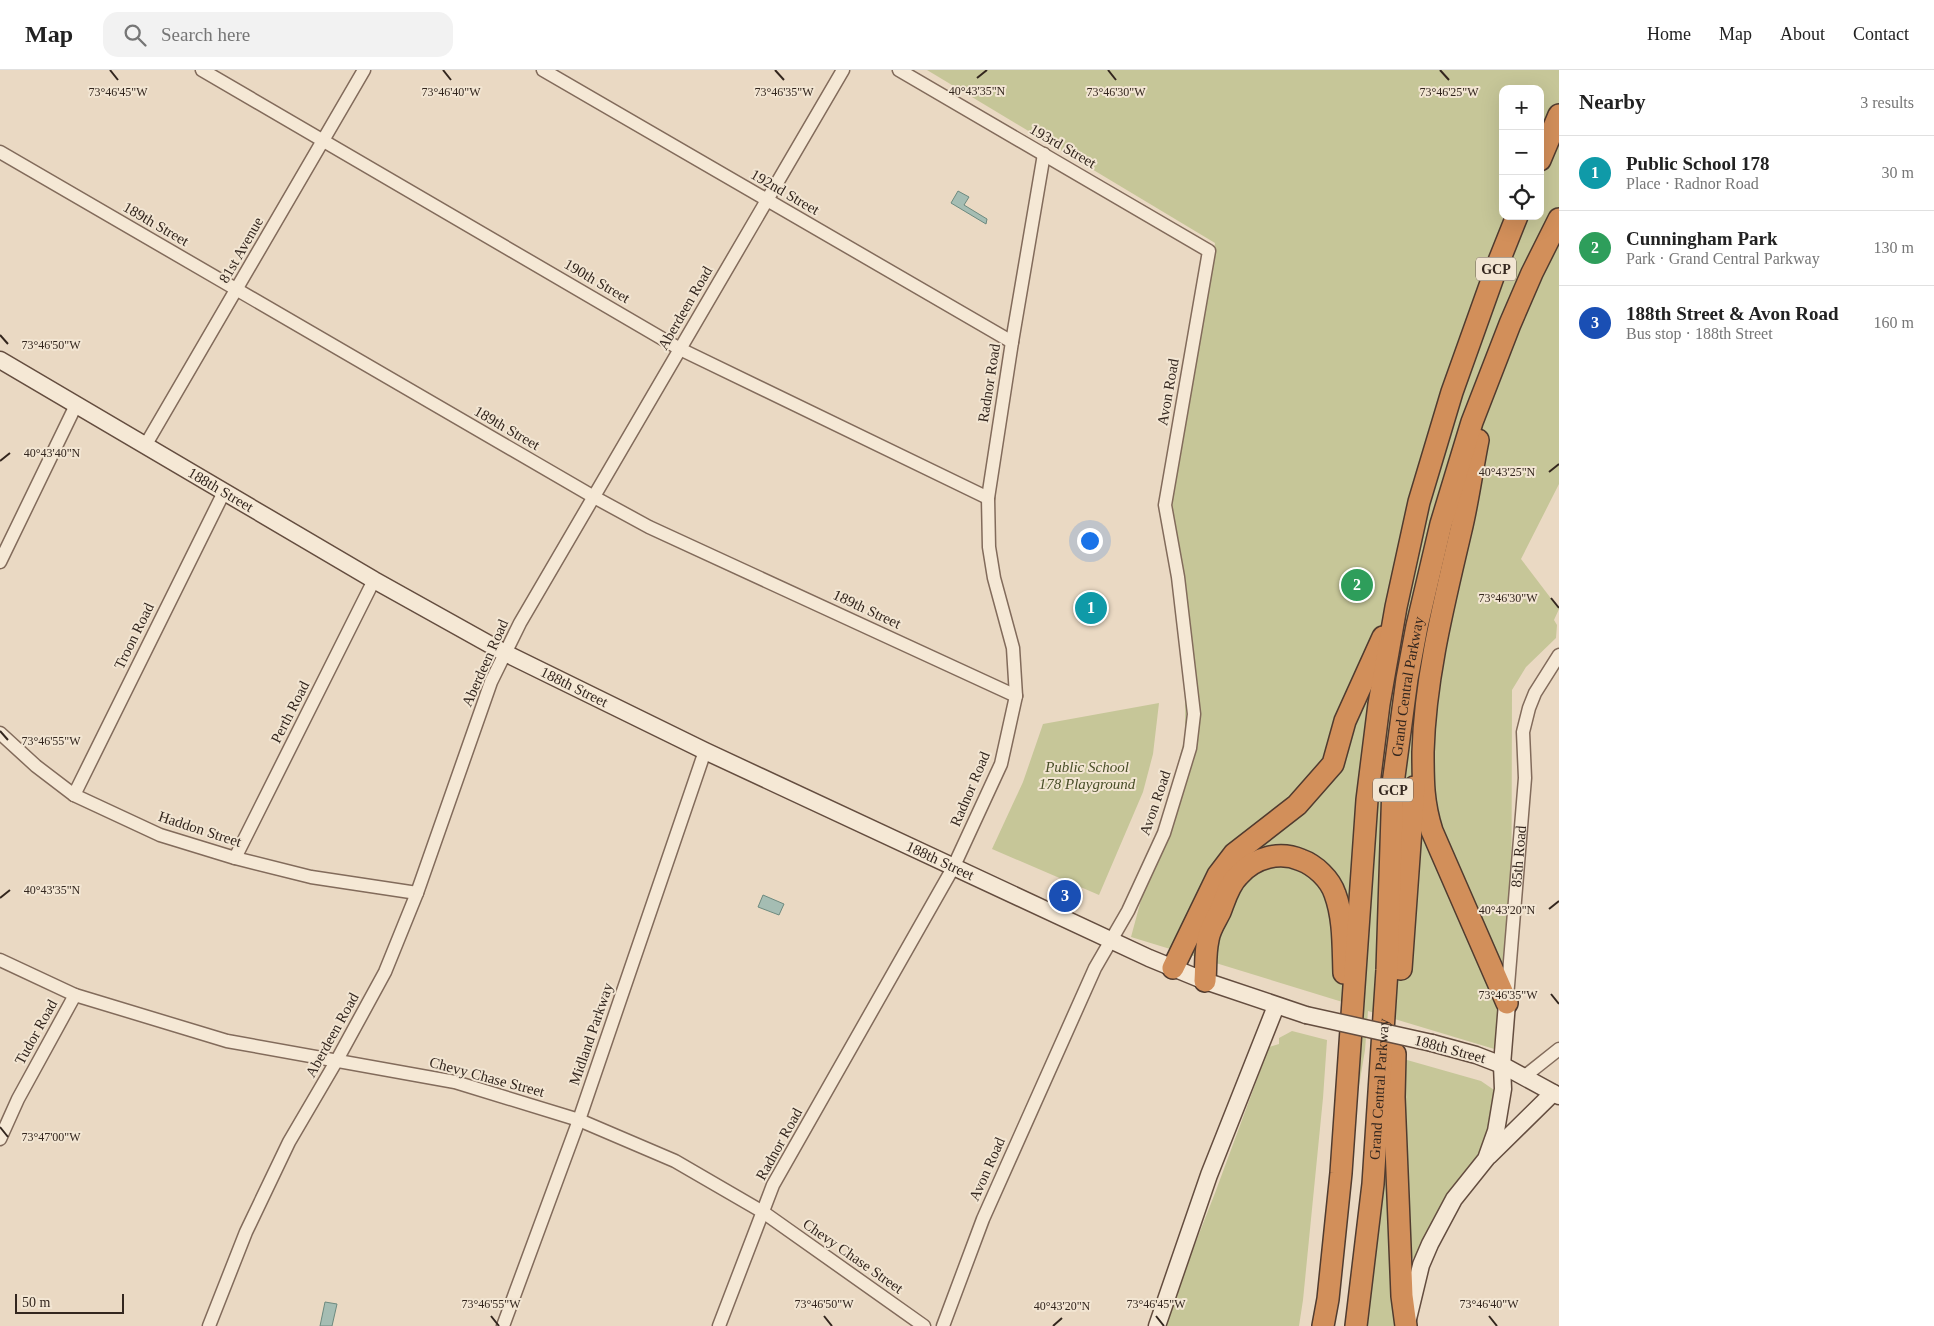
<!DOCTYPE html>
<html lang="en">
<head>
<meta charset="utf-8">
<style>
  :root { --surface:#fff; --page:#f2f2f2; --text:#222; --muted:#767676; --line:#e0e0e0; --accent:#8c313c }
  body { margin:0; font-family:"Times New Roman",serif; background:var(--page); color:var(--text) }
  .controls { position:absolute; right:15px; top:15px; display:grid; overflow:hidden; border-radius:10px; box-shadow:0 5px 20px #0002 }
  .controls button { width:45px; height:45px; display:grid; place-items:center; padding:0; border:0; border-bottom:1px solid var(--line); background:var(--surface); color:var(--text); font:25px sans-serif }
  .scale { position:absolute; left:15px; bottom:12px; width:109px; box-sizing:border-box; padding-left:5px; border:2px solid #33261e; border-top:0; font-size:14px; line-height:18px; white-space:nowrap; color:#33261e; -webkit-text-stroke:4px #f2e5d2; paint-order:stroke }
  .you { position:absolute; left:1089px; top:470px; width:18px; height:18px; margin:-12px; border:4px solid #fff; border-radius:50%; background:#1a73e8; box-shadow:0 0 0 8px #1a73e833 }
  .badge { display:grid; place-items:center; width:32px; height:32px; border-radius:50%; background:var(--accent); color:#fff; font-size:16px; font-weight:700 }
  .pin { position:absolute; translate:-50% -50%; border:2px solid #fff; box-shadow:0 1px 5px #0006 }
  .list { margin:0; padding:0; list-style:none }
  h2 { display:flex; justify-content:space-between; align-items:center; height:65px; margin:0; padding:0 20px; font-size:21px }
  h2 small { font-size:16px; font-weight:400; color:var(--muted) }
  .list li { display:grid; grid-template-columns:32px 1fr auto; gap:15px; align-items:center; box-sizing:border-box; height:75px; padding:0 20px; border-top:1px solid var(--line) }
  .list b { display:block; font-size:19px; white-space:nowrap }
  .list p { margin:0; font-size:16px; white-space:nowrap; color:var(--muted) }
  .list em { font-size:16px; font-style:normal; color:var(--muted) }
  .icon { flex:none; width:28px; height:28px; fill:none; stroke:currentColor; stroke-width:2; stroke-linecap:round; stroke-linejoin:round }
  .map { position:relative; flex:none; width:1559px; height:1256px; overflow:hidden }
  header { display:flex; align-items:center; gap:30px; box-sizing:border-box; height:70px; padding:0 25px; background:var(--surface); border-bottom:1px solid var(--line) }
  header strong { font-size:24px }
  nav { display:flex; gap:28px; margin-inline-start:auto; font-size:18px }
  .search { width:350px; height:45px; background:var(--page); display:flex; align-items:center; gap:12px; box-sizing:border-box; padding:0 18px; border-radius:15px; color:var(--muted); font-size:19px }
  main { display:flex }
  aside { flex:1; background:var(--surface) }
  .map>svg:first-child { display:block }
</style>
</head>
<body>
<header>
<strong>Map</strong>
<div class="search"><svg class="icon" aria-label="search" viewBox="0 0 24 24"><circle cx="10" cy="10" r="6"/><path d="M15 15l6 6"/></svg>Search here</div>
<nav><a>Home</a><a>Map</a><a>About</a><a>Contact</a></nav>
</header>
<main>
<div class="map">
<svg width="1559" height="1256" viewBox="0 0 1559 1256">
  <rect width="100%" height="100%" fill="#ead9c3"/>
  <path fill="#c6c698" fill-rule="evenodd" d="M927 0H1559V414L1521 489 1559 539 1554 550 1557 555 1556 568 1526 597 1512 620 1511 984 1368 941 1365 980 1357 1028 1362 938 1131 867 1185 667V581L1164 428 1210 209 1215 173ZM1503 19H1540V146H1503Z
    M1159 633 1153 684 1143 722 1099 825 992 779 1023 712 1043 654Z
    M1292 961 1327 970 1323 1028 1303 1230 1299 1256H1163L1215 1123 1269 977 1279 974V968Z
    M1400 988 1481 1011 1497 1022 1493 1061 1482 1082 1462 1104 1443 1138 1419 1187 1409 1189Z
    M1388 1018 1396 1235 1395 1256H1367L1380 1149Z"/>
  <path fill="#a5bdb3" stroke="#6d8a7f" d="M958 121 969 127 964 135 987 149 986 154 951 133Z
    M763 825 784 834 779 845 758 837Z
    M325 1232 337 1234 332 1256H320Z"/>
  <g fill="none" stroke-linecap="round" stroke-linejoin="round">
    <g stroke="#826b5b" stroke-width="15">
      <g id="street">
        <path d="M202 0 680 279 988 428"/>
        <path d="M543 0 1012 272"/>
        <path d="M899 0 1209 181 1165 435 1178 507 1194 644 1190 678 1164 763 1128 841 1095 898 983 1149 943 1256"/>
        <path d="M0 82 594 427 649 457 1016 626"/>
        <path d="M145 376 364 0"/>
        <path d="M0 492 76 335"/>
        <path d="M0 663 36 696 74 725 160 765 235 788 311 807 417 823"/>
        <path d="M74 725 224 422"/>
        <path d="M235 788 374 510"/>
        <path d="M0 890 75 925 227 971 455 1012 579 1050 675 1091 763 1142 924 1256"/>
        <path id="s1" d="M1507 928 1525 708 1523 662 1529 638 1535 623 1559 585"/>
        <path d="M1525 1006 1559 979"/>
        <path d="M0 1069 18 1029 75 925"/>
        <path d="M209 1256 246 1162 289 1072 337 990 385 902 417 823 491 612 520 553 843 0"/>
        <path d="M503 1256 579 1050 705 681"/>
        <path d="M719 1256 773 1115 953 798 1001 694 1016 626 1013 578 994 508 989 477 988 428 1012 272 1044 84"/>
      </g>
    </g>
    <g stroke="#644d3f" stroke-width="19">
      <g id="secondary">
        <path id="s2" d="M0 290 374 510 505 583 705 681 1149 888 1205 911 1306 945"/>
        <path d="M1432 973 1476 985 1502 995 1559 1026"/>
        <path d="M1489 1086 1553 1023"/>
        <path d="M1408 1249 1421 1195 1430 1174 1454 1129 1486 1089 1496 1061 1503 1019 1502 995 1507 933"/>
        <path d="M1157 1256 1209 1105 1276 936"/>
      </g>
    </g>
    <g stroke="#503b2f" stroke-width="24">
      <g id="highway">
        <path d="M1540 90 1559 45"/>
        <path d="M1478 370C1472 400 1468 431 1461 460 1444 533 1425 607 1423 682 1423 711 1423 733 1432 761L1507 933"/>
        <path d="M1173 898 1218 805 1234 784 1297 735 1333 694 1345 651 1383 567"/>
        <path d="M1401 899 1414 717"/>
        <path d="M1205 911C1206 898 1205 883 1208 870 1209 860 1216 850 1220 842 1225 829 1229 814 1239 805 1255 787 1280 781 1301 790 1315 795 1330 809 1335 824 1344 848 1343 877 1344 903"/>
        <path d="M1395 984 1394 1027 1402 1226 1406 1256"/>
        <path d="M1323 1256 1328 1229 1341 1103 1367 730 1379 634 1396 537 1419 432 1452 322 1497 196 1517 146"/>
        <path id="s3" d="M1356 1256 1373 1114 1387 900 1393 714 1407 609 1417 556 1441 454 1472 352 1510 254 1532 203 1559 149"/>
      </g>
    </g>
    <use href="#street" stroke="#f5e8d5" stroke-width="12"/>
    <use href="#secondary" stroke="#f5e8d5" stroke-width="16"/>
    <use href="#highway" stroke="#d28f5a" stroke-width="21"/>
    <g stroke="#644d3f" stroke-width="19" stroke-linecap="butt">
      <path id="secondary-bridge" d="M1306 945 1432 973"/>
    </g>
    <use href="#secondary-bridge" stroke="#f5e8d5" stroke-width="16"/>
  </g>
  <path fill="none" stroke="#33261e" stroke-width="2" d="M110 0 118 10M443 0 451 10M775 0 784 10M1108 0 1116 10M1440 0 1449 10M977 8 987 0M0 265 8 274M0 391 10 383M1549 402 1559 394M1551 528 1559 538M0 661 8 670M0 828 10 820M1549 839 1559 831M1551 924 1559 934M0 1057 8 1067M491 1246 499 1256M824 1246 832 1256M1156 1246 1164 1256M1489 1246 1497 1256M1053 1256 1062 1248"/>
  <g text-anchor="middle" dominant-baseline="central" stroke-width="4" stroke-linejoin="round" paint-order="stroke">
    <g fill="#f2e5d2" stroke="#6c5f54" stroke-width="1">
      <rect x="1476" y="187.5" width="40" height="23" rx="4"/>
      <rect x="1373" y="708.5" width="40" height="23" rx="4"/>
    </g>
    <g font-size="14" font-weight="bold" fill="#33261e">
      <text x="1496" y="199">GCP</text>
      <text x="1393" y="720">GCP</text>
    </g>
    <g font-size="15" fill="#33261e" stroke="#f2e5d2">
      <text transform="translate(1063 76) rotate(30)">193rd Street</text>
      <text transform="translate(785 122) rotate(30)">192nd Street</text>
      <text transform="translate(156 154) rotate(30)">189th Street</text>
      <text transform="translate(241 180) rotate(-60)">81st Avenue</text>
      <text transform="translate(597 211) rotate(30)">190th Street</text>
      <text transform="translate(685 238) rotate(-60)">Aberdeen Road</text>
      <text transform="translate(989 313) rotate(-81)">Radnor Road</text>
      <text transform="translate(1168 322) rotate(-80)">Avon Road</text>
      <text transform="translate(507 358) rotate(30)">189th Street</text>
      <text stroke="none"><textPath href="#s2" startOffset="256">188th Street</textPath></text>
      <text transform="translate(867 539) rotate(25)">189th Street</text>
      <text transform="translate(134 566) rotate(-64)">Troon Road</text>
      <text transform="translate(485 593) rotate(-66)">Aberdeen Road</text>
      <text stroke="none"><textPath href="#s3" startOffset="642">Grand Central Parkway</textPath></text>
      <text stroke="none"><textPath href="#s2" startOffset="661">188th Street</textPath></text>
      <text transform="translate(290 642) rotate(-63)">Perth Road</text>
      <text transform="translate(970 719) rotate(-67)">Radnor Road</text>
      <text transform="translate(1155 733) rotate(-71)">Avon Road</text>
      <text transform="translate(200 759) rotate(18)">Haddon Street</text>
      <text stroke="none"><textPath href="#s1" startOffset="142">85th Road</textPath></text>
      <text stroke="none"><textPath href="#s2" startOffset="1066">188th Street</textPath></text>
      <text transform="translate(36 962) rotate(-61)">Tudor Road</text>
      <text transform="translate(591 964) rotate(-71)">Midland Parkway</text>
      <text transform="translate(332 965) rotate(-61)">Aberdeen Road</text>
      <text transform="translate(1450 979) rotate(15)">188th Street</text>
      <text transform="translate(487 1007) rotate(15)">Chevy Chase Street</text>
      <text stroke="none"><textPath href="#s3" startOffset="238">Grand Central Parkway</textPath></text>
      <text transform="translate(779 1074) rotate(-61)">Radnor Road</text>
      <text transform="translate(987 1099) rotate(-66)">Avon Road</text>
      <text transform="translate(853 1186) rotate(35)">Chevy Chase Street</text>
    </g>
    <g font-size="15" font-style="italic" fill="#484e27" stroke="#f2e5d2">
      <text x="1087" y="697">Public School<tspan x="1087" dy="17">178 Playground</tspan></text>
    </g>
  </g>
  <g font-size="12" text-anchor="middle" fill="#33261e" stroke="#f2e5d2" stroke-width="4" stroke-linejoin="round" paint-order="stroke">
    <text x="977" y="25">40°43'35"N</text>
    <text x="1449" y="26">73°46'25"W</text>
    <text x="118" y="26">73°46'45"W</text>
    <text x="784" y="26">73°46'35"W</text>
    <text x="1116" y="26">73°46'30"W</text>
    <text x="451" y="26">73°46'40"W</text>
    <text x="51" y="279">73°46'50"W</text>
    <text x="52" y="387">40°43'40"N</text>
    <text x="1507" y="406">40°43'25"N</text>
    <text x="1508" y="532">73°46'30"W</text>
    <text x="51" y="675">73°46'55"W</text>
    <text x="52" y="824">40°43'35"N</text>
    <text x="1507" y="844">40°43'20"N</text>
    <text x="1508" y="929">73°46'35"W</text>
    <text x="51" y="1071">73°47'00"W</text>
    <text x="491" y="1238">73°46'55"W</text>
    <text x="824" y="1238">73°46'50"W</text>
    <text x="1156" y="1238">73°46'45"W</text>
    <text x="1489" y="1238">73°46'40"W</text>
    <text x="1062" y="1240">40°43'20"N</text>
  </g>
</svg>
<div class="controls">
<button>+</button>
<button>−</button>
<button><svg class="icon" aria-label="locate" viewBox="0 0 24 24"><circle cx="12" cy="12" r="6"/><path d="M12 2v4M12 18v4M2 12h4M18 12h4"/></svg></button>
</div>
<div class="scale">50 m</div>
<div class="you"></div>
<div class="pin badge" style="left:1091px;top:538px;background:#0f9aa8">1</div>
<div class="pin badge" style="left:1357px;top:515px;background:#2e9e5b">2</div>
<div class="pin badge" style="left:1065px;top:826px;background:#1a4fb4">3</div>
</div>
<aside>
<h2>Nearby<small>3 results</small></h2>
<ul class="list">
<li><span class="badge" style="background:#0f9aa8">1</span><div><b>Public School 178</b><p>Place · Radnor Road</p></div><em>30 m</em></li>
<li><span class="badge" style="background:#2e9e5b">2</span><div><b>Cunningham Park</b><p>Park · Grand Central Parkway</p></div><em>130 m</em></li>
<li><span class="badge" style="background:#1a4fb4">3</span><div><b>188th Street &amp; Avon Road</b><p>Bus stop · 188th Street</p></div><em>160 m</em></li>
</ul>
</aside>
</main>
</body>
</html>
